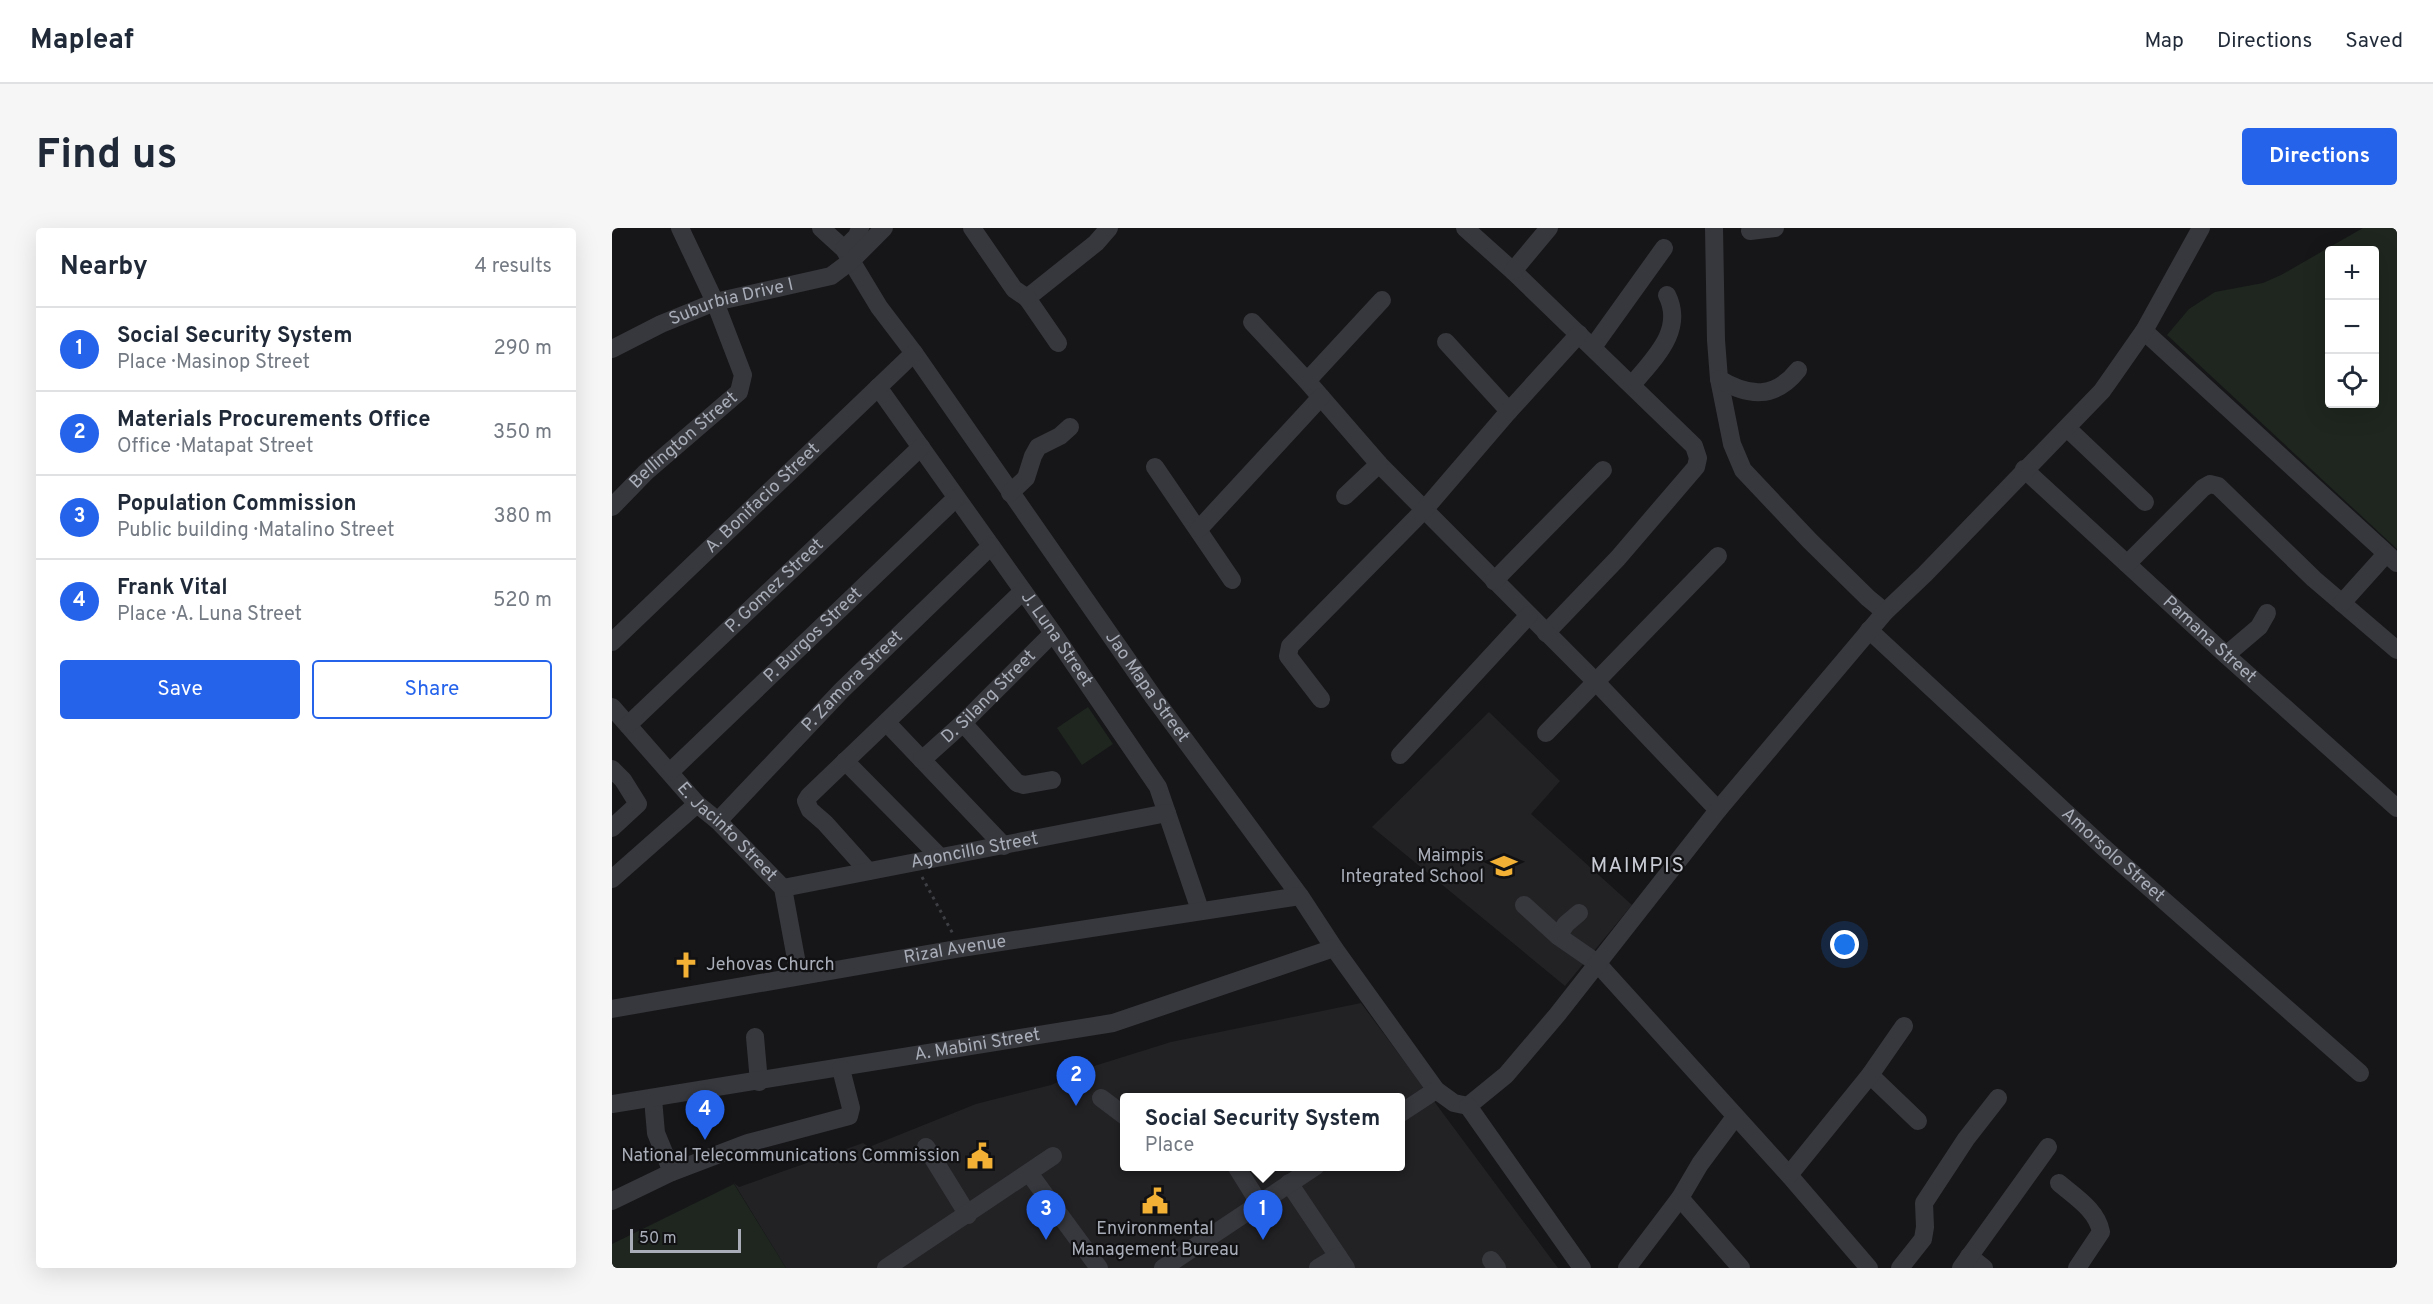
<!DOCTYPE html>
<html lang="en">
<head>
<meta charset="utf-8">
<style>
  :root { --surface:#fff; --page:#f6f6f7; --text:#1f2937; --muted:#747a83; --line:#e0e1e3; --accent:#2563eb }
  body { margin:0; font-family:Overpass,sans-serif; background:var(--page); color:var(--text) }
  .controls { position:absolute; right:18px; top:18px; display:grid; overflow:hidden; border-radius:6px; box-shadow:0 6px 24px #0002 }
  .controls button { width:54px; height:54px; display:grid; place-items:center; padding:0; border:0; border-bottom:2px solid var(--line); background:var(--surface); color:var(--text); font:30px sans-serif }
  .scale { position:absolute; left:18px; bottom:15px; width:111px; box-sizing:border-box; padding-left:6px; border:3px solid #a8adb8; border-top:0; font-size:16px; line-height:21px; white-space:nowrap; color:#a8adb8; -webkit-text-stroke:4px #111113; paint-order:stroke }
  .you { position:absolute; left:1233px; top:717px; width:21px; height:21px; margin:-15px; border:4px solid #fff; border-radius:50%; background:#1a73e8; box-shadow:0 0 0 9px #1a73e833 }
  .badge { display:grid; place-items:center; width:39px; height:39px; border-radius:50%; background:var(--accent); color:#fff; font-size:20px; font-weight:700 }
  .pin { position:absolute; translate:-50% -50px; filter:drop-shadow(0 2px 3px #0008) }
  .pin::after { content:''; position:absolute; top:32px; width:21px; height:18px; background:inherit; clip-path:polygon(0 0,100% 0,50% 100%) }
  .popup { position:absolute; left:508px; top:865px; width:285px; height:78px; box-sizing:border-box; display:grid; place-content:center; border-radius:6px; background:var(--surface); filter:drop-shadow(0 2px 4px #0005); font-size:20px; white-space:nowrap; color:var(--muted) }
  .popup b { font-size:22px; color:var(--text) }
  .popup::after { content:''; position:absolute; left:50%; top:100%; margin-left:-12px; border:12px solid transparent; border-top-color:var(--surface) }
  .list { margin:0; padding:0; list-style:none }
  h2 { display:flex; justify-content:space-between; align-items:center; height:78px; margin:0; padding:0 24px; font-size:26px }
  h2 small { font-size:20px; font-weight:400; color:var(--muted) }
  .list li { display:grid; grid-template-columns:39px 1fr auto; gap:18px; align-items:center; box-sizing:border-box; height:84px; padding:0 24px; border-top:2px solid var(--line) }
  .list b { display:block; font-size:22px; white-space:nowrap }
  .list p { margin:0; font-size:20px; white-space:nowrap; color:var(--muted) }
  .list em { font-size:20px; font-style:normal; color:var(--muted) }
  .actions { display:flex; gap:12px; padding:18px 24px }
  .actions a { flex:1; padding:14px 0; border:2px solid var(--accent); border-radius:6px; text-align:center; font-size:21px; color:var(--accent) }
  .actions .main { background:var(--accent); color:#fff }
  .icon { flex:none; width:33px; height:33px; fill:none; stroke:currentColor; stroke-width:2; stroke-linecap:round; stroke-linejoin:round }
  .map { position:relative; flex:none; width:1785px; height:1040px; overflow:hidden; border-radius:6px }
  header { display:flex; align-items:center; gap:36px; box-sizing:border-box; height:84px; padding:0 30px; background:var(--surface); border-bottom:2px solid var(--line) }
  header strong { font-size:28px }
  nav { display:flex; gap:33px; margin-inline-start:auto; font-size:21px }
  .intro { display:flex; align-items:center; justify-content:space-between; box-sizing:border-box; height:144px; padding:0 36px }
  h1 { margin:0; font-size:42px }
  .button { padding:15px 27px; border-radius:6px; background:var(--accent); color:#fff; font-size:21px; font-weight:700 }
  main { display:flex; gap:36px; padding:0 36px }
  aside { flex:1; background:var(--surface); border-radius:6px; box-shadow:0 6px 24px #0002 }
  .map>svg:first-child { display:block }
</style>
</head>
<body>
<header>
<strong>Mapleaf</strong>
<nav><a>Map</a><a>Directions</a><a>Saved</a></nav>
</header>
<div class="intro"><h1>Find us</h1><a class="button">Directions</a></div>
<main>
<aside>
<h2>Nearby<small>4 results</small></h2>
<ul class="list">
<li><span class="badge">1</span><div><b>Social Security System</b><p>Place · Masinop Street</p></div><em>290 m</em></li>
<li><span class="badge">2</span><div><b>Materials Procurements Office</b><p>Office · Matapat Street</p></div><em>350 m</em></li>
<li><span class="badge">3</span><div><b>Population Commission</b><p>Public building · Matalino Street</p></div><em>380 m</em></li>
<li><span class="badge">4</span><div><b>Frank Vital</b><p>Place · A. Luna Street</p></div><em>520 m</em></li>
</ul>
<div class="actions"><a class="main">Save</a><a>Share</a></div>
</aside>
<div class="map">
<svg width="1785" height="1040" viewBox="0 0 1785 1040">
  <rect width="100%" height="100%" fill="#161618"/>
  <path fill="#222225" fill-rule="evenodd" d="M877 484 948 553 919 586 1020 677 953 758 760 599Z
    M749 775 946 1040H174L122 955 127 959 251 915 257 919 364 876 439 857 479 839 559 814ZM513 870H789V938H513Z"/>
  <path fill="#1e261f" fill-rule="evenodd" d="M1751 0H1785V321L1555 107 1577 81 1603 64 1651 55 1669 47ZM1718 22H1762V176H1718Z
    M476 479 501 516 470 537 445 500Z
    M122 956 174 1040H0V1016Z"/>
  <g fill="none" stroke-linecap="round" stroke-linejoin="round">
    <path stroke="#3d3f44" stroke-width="3" stroke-dasharray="3 4.5" stroke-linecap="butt" d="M310 649 341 706"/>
    <g stroke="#37383d" stroke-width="18">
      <path id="s1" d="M209 0 232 21 267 79 302 125 542 470 688 668 722 720 824 862 842 875 856 878"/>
      <path d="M360 0 402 61 415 70 484 15 497 0"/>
      <path d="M853 0 901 43 1082 218 1086 230 1084 239 1006 330 934 405"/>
      <path d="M1102 0 1104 112 1107 151 1120 216 1131 242 1198 313 1256 370 1273 384"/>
      <path d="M1138 3 1163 0"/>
      <path d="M232 21 245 8 248 0"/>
      <path d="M901 43 937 0"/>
      <path d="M415 70 446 115"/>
      <path d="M640 94 695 153 767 236 985 455 1106 582"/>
      <path d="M1532 103 1785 335"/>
      <path d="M834 114 897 183"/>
      <path d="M981 119 1052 20"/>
      <path id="s2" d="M0 121 49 96 103 74 219 48 239 33 272 0"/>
      <path d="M1107 151C1137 169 1163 171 1186 142"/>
      <path d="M695 153 770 72"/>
      <path d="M1020 157C1041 131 1073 103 1055 67"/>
      <path id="s3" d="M266 159 441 405 546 559 588 682"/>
      <path d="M1455 200 1533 274"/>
      <path d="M543 239 620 352"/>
      <path id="s4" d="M1412 241 1614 427 1785 580"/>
      <path d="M398 265 414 250 421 228 426 219 448 208 458 199"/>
      <path d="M733 268 767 236"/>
      <path id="s5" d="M0 279 34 244 127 164 131 147 103 74 68 0"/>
      <path d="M587 301 709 169"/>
      <path d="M1515 336 1591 260 1598 256 1606 258 1702 351 1785 422"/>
      <path d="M882 353 991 242"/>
      <path d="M1730 375 1774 326"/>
      <path id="s6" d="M1257 402 1490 618 1748 845"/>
      <path id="s7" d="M0 414 302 125"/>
      <path d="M1614 427 1647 399 1655 385"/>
      <path d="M709 471 676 428 678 418 812 282 897 183 967 106"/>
      <path id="s8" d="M0 479 85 576 106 593 171 660 187 747"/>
      <path d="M275 495 392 618"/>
      <path d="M351 495 405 555 412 557 440 552"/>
      <path id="s9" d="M16 497 309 219"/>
      <path d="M934 505 1106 328"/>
      <path d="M788 527 917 387"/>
      <path id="s10" d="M310 532 351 495 441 405"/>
      <path d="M233 533 327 628"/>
      <path d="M0 541 11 552 26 576 0 600"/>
      <path id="s11" d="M58 544 344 270"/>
      <path id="s12" d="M106 593 230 462 379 318"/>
      <path d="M256 643 213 595 198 582 194 573 197 568 411 363"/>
      <path d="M0 651 85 576"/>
      <path id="s13" d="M171 660C299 634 427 611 555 585"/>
      <path d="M912 677 946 708"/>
      <path d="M967 685 954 696 946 708 985 735 1177 947 1257 1040"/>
      <path id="s14" d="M0 781 344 721 688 668"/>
      <path d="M143 809 147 854"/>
      <path d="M1258 847 1306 893"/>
      <path d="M489 870 513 888"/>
      <path d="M41 871 44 905 60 944"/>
      <path id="s15" d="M0 876 501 795 722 720"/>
      <path d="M856 878 894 847 945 787 1106 582 1273 384 1313 346 1490 163 1532 103 1589 0"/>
      <path d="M856 878 970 1040"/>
      <path d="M789 885 824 862"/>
      <path d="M1123 889 1088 936 1068 970 1129 1040"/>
      <path d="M314 919 356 987"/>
      <path d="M624 938 647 975"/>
      <path d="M417 945 487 1040"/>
      <path d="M1177 947 1258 847 1292 798"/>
      <path d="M677 955 734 1040"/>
      <path d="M1447 955C1463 969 1485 982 1489 1004L1465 1040"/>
      <path d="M0 973 60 944 136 915 237 888 239 880 229 841"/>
      <path d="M1357 1028 1372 1040"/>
      <path d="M879 1032 885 1040"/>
      <path d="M274 1040 441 928"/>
      <path d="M551 1040 704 938"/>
      <path d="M706 1040 726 1028"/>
      <path d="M1015 1040 1068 970"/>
      <path d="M1288 1040 1311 1011 1313 999 1312 975 1354 911 1386 870"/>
      <path d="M1349 1040 1436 919"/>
    </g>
  </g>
  <defs>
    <g id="school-bare" transform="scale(2.07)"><path d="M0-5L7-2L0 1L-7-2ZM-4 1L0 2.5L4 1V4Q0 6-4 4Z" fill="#f2b134" stroke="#111113" stroke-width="2.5" paint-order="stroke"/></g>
    <g id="church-bare" transform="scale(2.07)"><path d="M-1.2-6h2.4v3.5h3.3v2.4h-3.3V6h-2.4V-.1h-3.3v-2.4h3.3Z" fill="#f2b134" stroke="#111113" stroke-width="2.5" paint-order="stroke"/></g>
    <g id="civic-bare" transform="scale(2.07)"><path d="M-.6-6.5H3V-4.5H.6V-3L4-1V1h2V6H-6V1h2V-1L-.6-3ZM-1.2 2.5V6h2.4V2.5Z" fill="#f2b134" stroke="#111113" stroke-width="2.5" paint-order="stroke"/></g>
  </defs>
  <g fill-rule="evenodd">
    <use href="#school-bare" x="892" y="638"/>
    <use href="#church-bare" x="74" y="737"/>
    <use href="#civic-bare" x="368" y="928"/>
    <use href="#civic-bare" x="543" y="973"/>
  </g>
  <g text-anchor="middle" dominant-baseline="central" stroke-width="4.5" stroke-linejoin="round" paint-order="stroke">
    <g font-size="18" fill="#a8adb8" stroke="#111113">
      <text stroke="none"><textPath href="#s2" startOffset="129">Suburbia Drive I</textPath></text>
      <text stroke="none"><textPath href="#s5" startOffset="98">Bellington Street</textPath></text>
      <text stroke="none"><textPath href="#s7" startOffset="208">A. Bonifacio Street</textPath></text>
      <text stroke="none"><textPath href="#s9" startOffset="202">P. Gomez Street</textPath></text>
      <text stroke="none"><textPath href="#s11" startOffset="198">P. Burgos Street</textPath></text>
      <text stroke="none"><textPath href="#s3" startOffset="309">J. Luna Street</textPath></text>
      <text stroke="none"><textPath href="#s4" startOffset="252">Pamana Street</textPath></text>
      <text stroke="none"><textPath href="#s12" startOffset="194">P. Zamora Street</textPath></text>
      <text stroke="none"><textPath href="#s1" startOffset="564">Jao Mapa Street</textPath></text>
      <text stroke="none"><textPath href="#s10" startOffset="92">D. Silang Street</textPath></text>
      <text stroke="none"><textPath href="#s8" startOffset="170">E. Jacinto Street</textPath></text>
      <text stroke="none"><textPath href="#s13" startOffset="195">Agoncillo Street</textPath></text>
      <text stroke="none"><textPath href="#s6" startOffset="332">Amorsolo Street</textPath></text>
      <text stroke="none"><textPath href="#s14" startOffset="348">Rizal Avenue</textPath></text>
      <text stroke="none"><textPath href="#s15" startOffset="370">A. Mabini Street</textPath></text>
    </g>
    <g font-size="18" fill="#a8adb8" stroke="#111113" text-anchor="end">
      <text x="872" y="628">Maimpis<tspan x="872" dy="21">Integrated School</tspan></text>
      <text x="94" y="737" text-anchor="start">Jehovas Church</text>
      <text x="348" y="928">National Telecommunications Commission</text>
      <text x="543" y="1001" text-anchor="middle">Environmental<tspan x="543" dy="21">Management Bureau</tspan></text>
    </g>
    <g font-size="21" letter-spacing="1.5" fill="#c9ccd4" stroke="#111113">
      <text x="1026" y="638">MAIMPIS</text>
    </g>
  </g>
</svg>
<div class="controls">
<button>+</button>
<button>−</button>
<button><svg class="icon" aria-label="locate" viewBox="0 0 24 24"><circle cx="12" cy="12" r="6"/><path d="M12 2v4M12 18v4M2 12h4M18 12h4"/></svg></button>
</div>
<div class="scale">50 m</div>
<div class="you"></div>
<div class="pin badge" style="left:651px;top:1012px">1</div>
<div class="popup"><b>Social Security System</b>Place</div>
<div class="pin badge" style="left:464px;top:878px">2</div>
<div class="pin badge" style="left:434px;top:1012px">3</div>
<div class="pin badge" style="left:93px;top:912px">4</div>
</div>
</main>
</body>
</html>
